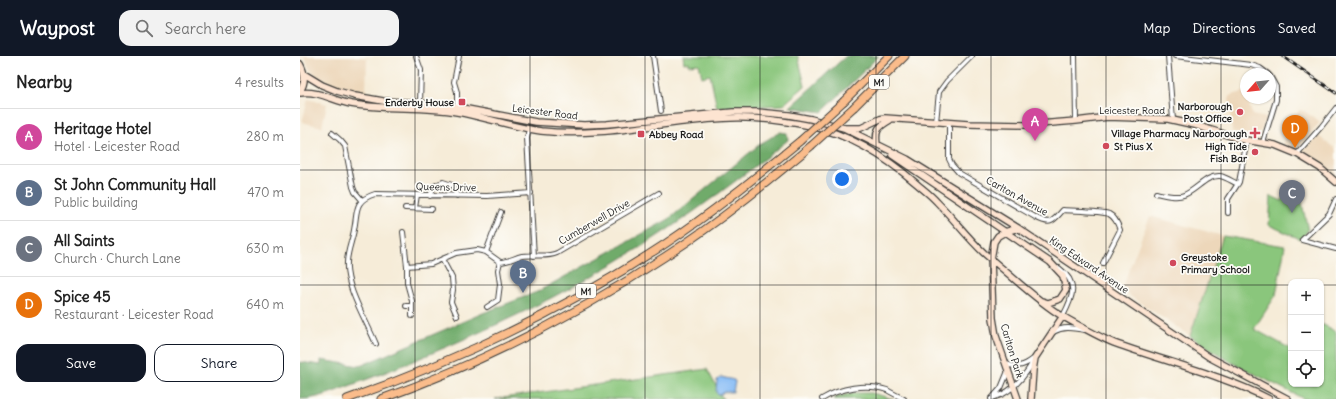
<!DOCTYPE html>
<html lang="en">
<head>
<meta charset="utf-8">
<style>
  :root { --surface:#fff; --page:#f2f2f2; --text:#222; --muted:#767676; --line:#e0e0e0; --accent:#111827 }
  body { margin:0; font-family:Delius,sans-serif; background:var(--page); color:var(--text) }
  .controls { position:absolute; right:12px; bottom:12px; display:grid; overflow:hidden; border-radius:8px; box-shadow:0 1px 3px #0004 }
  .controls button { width:36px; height:36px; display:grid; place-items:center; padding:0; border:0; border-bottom:1px solid var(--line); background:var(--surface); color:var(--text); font:20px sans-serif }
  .compass { position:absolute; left:940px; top:12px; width:36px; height:36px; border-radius:50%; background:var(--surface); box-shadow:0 1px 3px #0004; rotate:243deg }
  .you { position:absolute; left:542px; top:123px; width:14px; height:14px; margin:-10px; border:3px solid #fff; border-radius:50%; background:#1a73e8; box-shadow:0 0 0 6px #1a73e833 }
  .badge { display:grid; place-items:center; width:26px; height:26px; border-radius:50%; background:var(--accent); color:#fff; font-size:13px; font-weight:700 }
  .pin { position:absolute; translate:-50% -33px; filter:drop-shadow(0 1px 2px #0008) }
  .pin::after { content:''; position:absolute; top:21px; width:14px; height:12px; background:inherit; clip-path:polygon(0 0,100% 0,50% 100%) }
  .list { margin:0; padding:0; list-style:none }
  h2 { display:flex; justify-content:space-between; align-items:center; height:52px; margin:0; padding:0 16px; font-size:17px }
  h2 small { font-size:13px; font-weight:400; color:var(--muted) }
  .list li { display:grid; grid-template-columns:26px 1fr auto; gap:12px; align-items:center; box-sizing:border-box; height:56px; padding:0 16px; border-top:1px solid var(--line) }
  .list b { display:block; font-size:15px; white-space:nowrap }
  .list p { margin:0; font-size:13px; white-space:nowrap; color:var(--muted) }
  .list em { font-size:13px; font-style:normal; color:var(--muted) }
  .actions { display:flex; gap:8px; padding:12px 16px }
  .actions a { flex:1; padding:9px 0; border:1px solid var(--accent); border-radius:12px; text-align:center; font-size:14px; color:var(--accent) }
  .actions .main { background:var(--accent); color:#fff }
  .icon { flex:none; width:22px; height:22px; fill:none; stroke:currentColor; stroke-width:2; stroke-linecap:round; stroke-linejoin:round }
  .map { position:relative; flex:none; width:1036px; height:343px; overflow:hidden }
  header { display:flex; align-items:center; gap:24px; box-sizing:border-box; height:56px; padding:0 20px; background:var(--accent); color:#fff }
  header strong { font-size:19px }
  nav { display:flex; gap:22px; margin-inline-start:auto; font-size:14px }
  .search { width:280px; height:36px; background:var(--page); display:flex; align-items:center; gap:10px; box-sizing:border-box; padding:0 14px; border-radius:12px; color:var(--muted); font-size:15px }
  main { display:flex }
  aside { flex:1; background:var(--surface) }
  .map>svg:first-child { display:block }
</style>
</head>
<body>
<header>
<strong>Waypost</strong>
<div class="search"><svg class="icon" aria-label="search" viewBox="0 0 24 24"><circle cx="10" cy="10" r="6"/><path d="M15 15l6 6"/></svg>Search here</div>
<nav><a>Map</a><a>Directions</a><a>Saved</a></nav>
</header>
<main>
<aside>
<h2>Nearby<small>4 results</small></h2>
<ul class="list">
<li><span class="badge" style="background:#d1479c">A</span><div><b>Heritage Hotel</b><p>Hotel · Leicester Road</p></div><em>280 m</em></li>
<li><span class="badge" style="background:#5c6f8a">B</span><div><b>St John Community Hall</b><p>Public building</p></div><em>470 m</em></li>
<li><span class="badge" style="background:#6b7280">C</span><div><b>All Saints</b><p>Church · Church Lane</p></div><em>630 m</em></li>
<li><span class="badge" style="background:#e8710a">D</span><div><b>Spice 45</b><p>Restaurant · Leicester Road</p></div><em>640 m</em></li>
</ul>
<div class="actions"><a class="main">Save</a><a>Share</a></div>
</aside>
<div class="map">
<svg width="1036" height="343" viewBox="0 0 1036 343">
  <rect width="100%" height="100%" fill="#fdfcf7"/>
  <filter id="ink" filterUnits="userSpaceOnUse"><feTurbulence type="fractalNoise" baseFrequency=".025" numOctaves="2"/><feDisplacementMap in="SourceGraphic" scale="8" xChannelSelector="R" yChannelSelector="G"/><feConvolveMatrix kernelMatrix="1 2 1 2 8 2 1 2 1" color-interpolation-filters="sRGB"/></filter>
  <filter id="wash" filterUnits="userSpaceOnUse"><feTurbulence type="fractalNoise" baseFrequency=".012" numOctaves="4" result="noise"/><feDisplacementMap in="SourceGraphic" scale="16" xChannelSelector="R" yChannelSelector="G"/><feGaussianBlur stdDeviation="0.9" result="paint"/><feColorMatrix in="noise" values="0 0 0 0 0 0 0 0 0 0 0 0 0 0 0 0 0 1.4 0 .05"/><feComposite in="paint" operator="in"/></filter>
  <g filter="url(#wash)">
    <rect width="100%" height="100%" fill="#f6ecd8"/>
    <path fill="#edd7ba" d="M4 0H49L67 2 66 39 45 34 21 25 9 13Z
      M946 35V42H948L952 59 966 62 962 74 953 80 932 76 929 40Z
      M8 43 27 48 22 71 2 66Z
      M999 54 1004 55 1020 66 997 94 982 88Z
      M1017 79 1036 93V121L1004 97 1003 94Z
      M850 160 923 180 890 280 821 234Z"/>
    <path fill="#8ac67b" stroke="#53714c" d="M383 0H498L505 30 483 49 417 52 410 19 402 21 399 8 389 9V6L384 7Z
      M986 137 1001 143 1008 174 1003 181 1000 183 969 169 971 140 982 145Z
      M923 180 985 190 976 239 954 273 991 293V328H1021V269H1024L1036 276V343H1004L931 306 890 280Z
      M407 313 423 343H195Z
      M555 337H572L593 343H533L539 340Z"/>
    <path fill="#6fab6b" stroke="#466444" d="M546 0H579L522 56 490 51Z
      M480 76 487 77 488 84C426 134 362 181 292 220 232 254 169 282 106 308 87 316 68 323 49 330 33 336 18 343 0 343V306L21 309V304L60 310 183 257 237 236 369 163 460 88Z"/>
    <path fill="#86bbf5" stroke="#516c88" d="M421 321 434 324 435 326 433 336H424L419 339 417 338 416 335 417 324Z"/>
  </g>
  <g filter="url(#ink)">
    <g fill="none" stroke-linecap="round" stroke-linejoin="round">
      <g stroke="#3d3b38" stroke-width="6">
        <path id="street" d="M116 0 121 14 120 47
          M353 0 361 55
          M775 0 776 65
          M868 0 873 64
          M875 0 951 9 960 12 968 18
          M157 51V36L154 26 159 0
          M636 66 639 36 647 25 672 0
          M649 67V103L652 109 659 117 735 161C750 169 752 167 763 154 773 155 800 155 809 158 815 161 818 168 820 174L803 207
          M229 73 227 82 234 200
          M32 77 40 84 45 90 53 131 55 136 62 144
          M963 86 976 44V31L970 20
          M997 98 1021 71 1036 52
          M856 137C865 139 876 142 884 139 897 134 906 119 920 120 926 121 933 126 938 128
          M130 140 134 130 143 126 152 129 157 140
          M105 152 132 153
          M115 152 117 139
          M928 157V143L939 126 947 84
          M103 176 107 210 131 208 156 197 177 194 186 196 200 206C208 206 214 202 222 200 234 198 246 202 257 197L359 137
          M1002 184 1029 158 1036 143
          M1002 184 1036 193
          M186 196 201 156
          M142 203 152 222 153 234 151 246 157 260
          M107 210V227L112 245V260
          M759 212C779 227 773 241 763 260
          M106 250H112
          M187 251 198 244 200 228 198 214 200 206
          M753 276C764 270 773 272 785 274
          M76 288C67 266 45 230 47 207 47 196 52 185 54 174 58 155 53 145 75 138L187 140 231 137
          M706 308C717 312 724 310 733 303
          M693 341 701 332 708 315
          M522 343C540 332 566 327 587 334 592 337 598 340 604 343
          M691 343C695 341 699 340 703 338 716 331 726 318 733 306"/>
      </g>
      <g stroke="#3d3b38" stroke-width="8">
        <path id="secondary" d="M0 8C5 17 6 26 0 35
          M4 18 22 29 37 35 55 40 83 45 120 47 157 51 236 66 284 69 307 68 433 56H457L489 59 511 63 544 72 607 103 718 172 909 301 988 343
          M0 37C18 34 34 45 51 48 86 54 122 50 157 56 185 61 212 71 241 75 305 82 368 64 431 62 458 61 485 65 511 70 551 79 586 101 617 128 624 134 631 139 637 146 653 162 667 181 684 197 693 205 703 213 712 221 728 235 744 249 762 260 778 269 797 280 814 287 866 306 920 318 969 343
          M545 72H561L580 63 585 62 668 68 727 69 776 65 808 61 868 63 895 69 940 83 975 89 997 98 1020 112 1036 126
          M577 88C575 74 578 71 590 64
          M592 99 750 206 763 220 766 234 760 243 748 247 742 245
          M718 172 705 176 698 180 694 186 691 203 693 262 696 280 718 343
          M731 343 733 314 735 302 763 260"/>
      </g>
      <g stroke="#3d3b38" stroke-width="9">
        <path id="highway" d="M544 45 589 0
          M554 51 605 0
          M47 343C159 304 266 253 365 188 412 157 456 121 500 85
          M81 343C182 307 280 257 369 198 419 166 465 128 511 90"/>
      </g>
      <use href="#street" stroke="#fff" stroke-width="4"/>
      <use href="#secondary" stroke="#fde4d1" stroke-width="5.5"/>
      <use href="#highway" stroke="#fabc8b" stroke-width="7"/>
      <g stroke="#1c1c1c" stroke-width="3">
        <path id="rail" d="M982 0 1036 37"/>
      </g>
      <use href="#rail" stroke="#fdfcf7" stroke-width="1.5" stroke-dasharray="4.5" stroke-linecap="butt"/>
      <g stroke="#3d3b38" stroke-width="9" stroke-linecap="butt">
        <path id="highway-bridge" d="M500 85 544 45
          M511 90 554 51"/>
      </g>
      <use href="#highway-bridge" stroke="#fabc8b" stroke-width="7"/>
    </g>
  </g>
  <path fill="none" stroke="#1c1c1c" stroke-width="1" stroke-opacity="0.55" d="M115 0V343M230 0V343M345 0V343M460 0V343M576 0V343M691 0V343M806 0V343M921 0V343M0 114H1036M0 229H991M1021 229H1036"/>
  <g fill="#d1495b" stroke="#fdfcf7" stroke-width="1.5">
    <rect x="158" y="42" width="8" height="8" rx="2"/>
    <circle cx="940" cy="56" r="4"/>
    <path d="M953 71h4v4h4v4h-4v4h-4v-4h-4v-4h4z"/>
    <rect x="337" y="74" width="8" height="8" rx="2"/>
    <circle cx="806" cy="90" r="4"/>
    <circle cx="955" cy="96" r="4"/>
    <circle cx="873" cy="207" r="4"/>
  </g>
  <g text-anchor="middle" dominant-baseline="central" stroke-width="3.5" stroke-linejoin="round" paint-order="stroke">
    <g fill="#fdfcf7" stroke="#605f5e" stroke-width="1">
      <rect x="569" y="19" width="20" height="14" rx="3"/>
      <rect x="276" y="228" width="20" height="14" rx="3"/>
    </g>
    <g font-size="9" font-weight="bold" fill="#1c1c1c">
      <text x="579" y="26">M1</text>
      <text x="286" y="235">M1</text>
    </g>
    <g font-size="10" font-weight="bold" fill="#1c1c1c" stroke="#fdfcf7" text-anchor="end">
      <text x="154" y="46">Enderby House</text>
      <text x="932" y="50">Narborough<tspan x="932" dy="12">Post Office</tspan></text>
      <text x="947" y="77">Village Pharmacy Narborough</text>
      <text x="349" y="78" text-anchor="start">Abbey Road</text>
      <text x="814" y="90" text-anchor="start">St Pius X</text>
      <text x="947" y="90">High Tide<tspan x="947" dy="12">Fish Bar</tspan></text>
      <text x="881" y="201" text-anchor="start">Greystoke<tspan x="881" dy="12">Primary School</tspan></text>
    </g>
    <g font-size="10" fill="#1c1c1c" stroke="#fdfcf7">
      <text x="832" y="54">Leicester Road</text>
      <text transform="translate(245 56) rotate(7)">Leicester Road</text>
      <text transform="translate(146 131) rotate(1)">Queens Drive</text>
      <text transform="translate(717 140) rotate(29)">Carlton Avenue</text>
      <text transform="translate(294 166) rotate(-30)">Cumberwell Drive</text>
      <text transform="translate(789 209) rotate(34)">King Edward Avenue</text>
      <text transform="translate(712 295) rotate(73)">Carlton Park</text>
    </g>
  </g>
</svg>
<div class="controls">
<button>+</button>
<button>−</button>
<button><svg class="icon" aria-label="locate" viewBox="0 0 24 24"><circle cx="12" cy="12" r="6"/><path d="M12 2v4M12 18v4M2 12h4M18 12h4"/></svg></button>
</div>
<svg class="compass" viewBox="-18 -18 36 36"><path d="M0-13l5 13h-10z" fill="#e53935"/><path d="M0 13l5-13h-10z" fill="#767676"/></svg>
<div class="you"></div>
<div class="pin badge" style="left:735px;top:85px;background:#d1479c">A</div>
<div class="pin badge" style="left:223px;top:237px;background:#5c6f8a">B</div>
<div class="pin badge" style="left:992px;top:157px;background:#6b7280">C</div>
<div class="pin badge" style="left:995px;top:92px;background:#e8710a">D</div>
</div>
</main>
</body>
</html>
